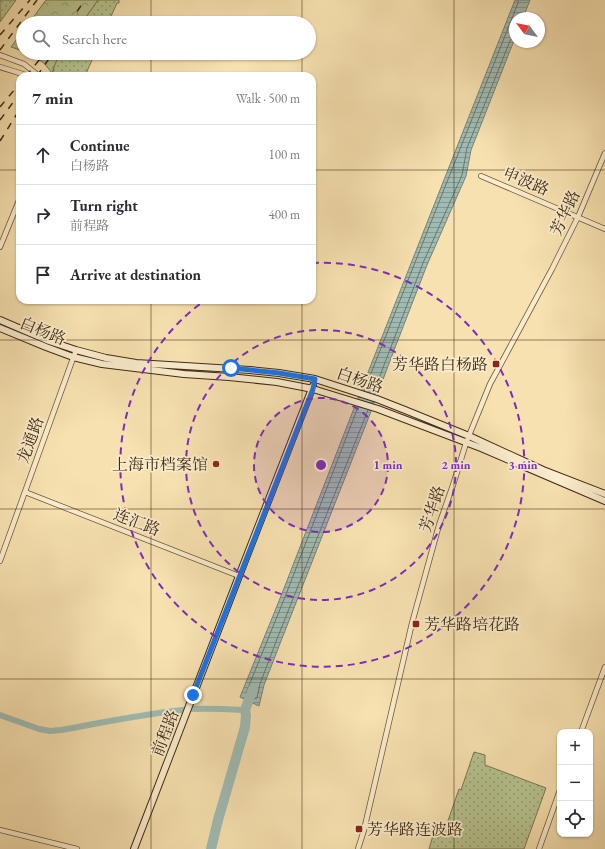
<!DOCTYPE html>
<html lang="en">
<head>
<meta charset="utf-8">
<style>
  :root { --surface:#fff; --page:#f7f7f7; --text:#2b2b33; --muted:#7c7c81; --line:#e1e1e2 }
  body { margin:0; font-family:"EB Garamond","Noto Serif SC",serif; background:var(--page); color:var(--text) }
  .controls { position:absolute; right:12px; bottom:12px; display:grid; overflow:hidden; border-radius:8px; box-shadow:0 1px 3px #0004 }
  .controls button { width:36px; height:36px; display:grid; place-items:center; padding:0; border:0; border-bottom:1px solid var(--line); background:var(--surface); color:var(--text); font:20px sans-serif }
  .compass { position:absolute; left:509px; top:12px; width:36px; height:36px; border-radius:50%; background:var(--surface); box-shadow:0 1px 3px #0004; rotate:302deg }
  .stop { position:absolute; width:12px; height:12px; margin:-9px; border:3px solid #1a73e8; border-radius:50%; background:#fff }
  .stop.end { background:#1a73e8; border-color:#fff; box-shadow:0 1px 4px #0008 }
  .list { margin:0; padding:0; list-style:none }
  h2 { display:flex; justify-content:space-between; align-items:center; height:52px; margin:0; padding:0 16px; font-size:17px }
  h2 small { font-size:13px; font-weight:400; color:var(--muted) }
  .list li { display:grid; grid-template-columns:26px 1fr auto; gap:12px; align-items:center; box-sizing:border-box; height:60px; padding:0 16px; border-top:1px solid var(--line) }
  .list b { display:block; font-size:15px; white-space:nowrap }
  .list p { margin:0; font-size:13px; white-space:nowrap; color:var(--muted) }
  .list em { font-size:13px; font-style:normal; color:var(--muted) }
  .icon { flex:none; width:22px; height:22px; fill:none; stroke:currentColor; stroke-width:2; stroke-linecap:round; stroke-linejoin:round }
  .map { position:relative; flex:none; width:605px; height:849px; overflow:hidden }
  .search { position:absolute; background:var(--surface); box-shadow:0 1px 3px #0004; left:16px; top:16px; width:300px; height:44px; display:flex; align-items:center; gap:10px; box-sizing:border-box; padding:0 14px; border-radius:22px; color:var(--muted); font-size:15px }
  .panel { position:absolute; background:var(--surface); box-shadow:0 1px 3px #0004; left:16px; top:72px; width:300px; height:232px; border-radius:12px }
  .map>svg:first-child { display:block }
</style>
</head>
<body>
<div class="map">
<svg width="605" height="849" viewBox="0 0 605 849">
  <defs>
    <pattern id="forest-crowns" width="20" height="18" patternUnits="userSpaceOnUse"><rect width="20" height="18" fill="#b6c490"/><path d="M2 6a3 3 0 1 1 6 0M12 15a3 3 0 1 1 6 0" fill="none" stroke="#969f74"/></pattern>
    <pattern id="park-dots" width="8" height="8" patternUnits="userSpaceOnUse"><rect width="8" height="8" fill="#b6c490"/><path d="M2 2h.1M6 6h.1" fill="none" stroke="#969f74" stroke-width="1.8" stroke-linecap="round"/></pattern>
    <pattern id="water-rules" width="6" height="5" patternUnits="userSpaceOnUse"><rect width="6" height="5" fill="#9fbcb4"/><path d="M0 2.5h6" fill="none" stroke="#839991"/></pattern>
  </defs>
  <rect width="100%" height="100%" fill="#f7e1b0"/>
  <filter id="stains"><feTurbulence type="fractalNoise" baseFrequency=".005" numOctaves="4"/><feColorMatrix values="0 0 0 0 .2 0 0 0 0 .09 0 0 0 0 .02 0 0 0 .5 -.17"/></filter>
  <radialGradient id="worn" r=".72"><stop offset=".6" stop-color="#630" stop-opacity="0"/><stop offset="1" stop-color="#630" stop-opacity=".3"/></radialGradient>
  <path fill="url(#forest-crowns)" stroke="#7c7752" d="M46 0H98L82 23H29Z
    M23 31V51L11 47Z
    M29 53H61L55 65 52 73 44 63Z"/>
  <path fill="url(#park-dots)" stroke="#7c7752" d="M0 0H16L0 22Z
    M98 0H119V3H117L108 23H82Z
    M61 53H95L85 76H53C52 69 57 59 61 53Z
    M474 752 485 755V765L546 788 524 849H429L434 832 443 835 459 789 461 790Z"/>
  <path fill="url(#water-rules)" stroke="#798274" d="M515 0H530L523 18H515V38L471 150 466 176 427 265 396 345 370 414 281 641 264 685 259 706 240 697 281 596 363 385Z"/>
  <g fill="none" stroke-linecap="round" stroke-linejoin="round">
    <path stroke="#707364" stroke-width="1" d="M364 391 518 3V0
      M373 394 423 263 462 175 467 148 510 41 512 38H515
      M358 407 285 597 246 693 247 696 254 699 257 698 260 684 277 639 368 410"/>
    <path stroke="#9fbcb4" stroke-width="6" d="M0 715 39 729 50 731 61 730C105 722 148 713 192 709 210 708 227 709 245 710"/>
    <path stroke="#9fbcb4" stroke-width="10" d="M211 849 218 820 245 727 246 715 245 710 253 689"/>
    <g stroke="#6e583b" stroke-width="6">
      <path id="street" d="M0 55 24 64 39 76
        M0 67 29 76
        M481 176 605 229
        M0 247 20 198
        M25 492 239 576
        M0 561 76 350
        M581 732 605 667
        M0 830 77 849
        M358 849 364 830 412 623 439 525 453 485 466 443 490 384 552 269 578 217 605 153
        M539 849 560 790"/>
    </g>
    <g stroke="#412a14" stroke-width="8">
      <path id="secondary" d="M0 320 49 341 76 350 106 358 136 363 250 370 279 373 315 379 377 399 405 410 469 436 543 470 605 494
        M0 328 46 347 73 357 102 364 184 374 229 377 277 382 313 389 378 409 481 448 605 501
        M134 849 239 576 313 386"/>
    </g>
    <use href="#street" stroke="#faeccc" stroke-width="4.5"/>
    <use href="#secondary" stroke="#faeccc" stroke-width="6"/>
    <path stroke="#412a14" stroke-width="1.5" stroke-dasharray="7 7" stroke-linecap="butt" d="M69 23 85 0
      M0 35 30 0
      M0 50 37 0
      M26 76 45 53
      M37 76 53 53
      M0 107 20 83
      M0 120 20 93
      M0 141 20 109"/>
  </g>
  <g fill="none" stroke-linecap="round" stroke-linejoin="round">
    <path stroke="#1a73e8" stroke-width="5" d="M193 695 313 389 315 379 279 373 231 368"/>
  </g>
  <path fill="none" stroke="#412a14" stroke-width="1" stroke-opacity="0.55" d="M151 0V23M302 0V23M454 0V849M151 53V76M302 53V76M0 170H20M312 170H605M151 300V849M302 300V849M0 340H605M0 509H605M0 679H605"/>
  <circle cx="321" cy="465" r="67" fill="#7b2cbf" fill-opacity=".12"/>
  <g fill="none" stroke="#7b2cbf" stroke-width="2" stroke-dasharray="7 5">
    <circle cx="321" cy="465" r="67"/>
    <circle cx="321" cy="465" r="135"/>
    <path d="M312 263A202 202 0 1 1 204 301"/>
  </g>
  <g fill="#8f2418" stroke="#faeccc" stroke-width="1.5">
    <rect x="492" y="360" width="8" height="8" rx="2"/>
    <circle cx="216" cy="464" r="4"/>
    <rect x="412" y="620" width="8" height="8" rx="2"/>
    <rect x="355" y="825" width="8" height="8" rx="2"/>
  </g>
  <g text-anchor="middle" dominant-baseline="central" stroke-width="3.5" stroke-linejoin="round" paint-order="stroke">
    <g font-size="16" fill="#412a14" stroke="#faeccc">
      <text transform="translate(526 181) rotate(23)">申波路</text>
      <text transform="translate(565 213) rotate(-65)">芳华路</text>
      <text transform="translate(43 331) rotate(22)">白杨路</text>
      <text transform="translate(360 380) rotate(19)">白杨路</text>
      <text transform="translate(30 440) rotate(-70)">龙通路</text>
      <text transform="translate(432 509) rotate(-72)">芳华路</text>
      <text transform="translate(137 522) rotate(21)">连汇路</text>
      <text transform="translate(165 733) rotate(-69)">前程路</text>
    </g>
    <g font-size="16" fill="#412a14" stroke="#faeccc" text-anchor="end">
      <text x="488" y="364">芳华路白杨路</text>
      <text x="208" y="464">上海市档案馆</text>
      <text x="424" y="624" text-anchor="start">芳华路培花路</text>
      <text x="367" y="829" text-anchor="start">芳华路连波路</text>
    </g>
  </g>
  <circle cx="321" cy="465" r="6" fill="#7b2cbf" stroke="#faeccc" stroke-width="2"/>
  <g font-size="12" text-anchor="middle" font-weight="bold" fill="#7b2cbf" stroke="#faeccc" stroke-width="3.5" stroke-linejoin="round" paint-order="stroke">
    <text x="388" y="469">1 min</text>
    <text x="456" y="469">2 min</text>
    <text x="523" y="469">3 min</text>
  </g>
  <rect width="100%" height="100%" filter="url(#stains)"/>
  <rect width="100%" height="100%" fill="url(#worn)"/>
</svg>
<div class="controls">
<button>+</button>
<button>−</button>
<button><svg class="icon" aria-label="locate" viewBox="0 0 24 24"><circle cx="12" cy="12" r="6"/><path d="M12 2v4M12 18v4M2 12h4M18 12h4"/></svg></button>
</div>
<svg class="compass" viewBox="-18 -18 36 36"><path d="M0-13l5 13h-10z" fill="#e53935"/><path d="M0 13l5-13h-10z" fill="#7c7c81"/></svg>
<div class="stop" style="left:231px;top:368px"></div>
<div class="stop end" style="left:193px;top:695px"></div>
<div class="search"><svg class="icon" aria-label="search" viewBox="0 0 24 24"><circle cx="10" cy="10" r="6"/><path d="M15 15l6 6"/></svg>Search here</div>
<section class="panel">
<h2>7 min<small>Walk · 500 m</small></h2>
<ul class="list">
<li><svg class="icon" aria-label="ahead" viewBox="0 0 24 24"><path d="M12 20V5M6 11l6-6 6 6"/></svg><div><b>Continue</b><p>白杨路</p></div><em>100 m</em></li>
<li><svg class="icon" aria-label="right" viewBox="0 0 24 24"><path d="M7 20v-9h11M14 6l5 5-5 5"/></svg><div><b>Turn right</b><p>前程路</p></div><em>400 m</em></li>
<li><svg class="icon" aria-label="arrive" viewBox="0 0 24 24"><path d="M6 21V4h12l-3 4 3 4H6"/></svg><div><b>Arrive at destination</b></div></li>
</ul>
</section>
</div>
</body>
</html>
